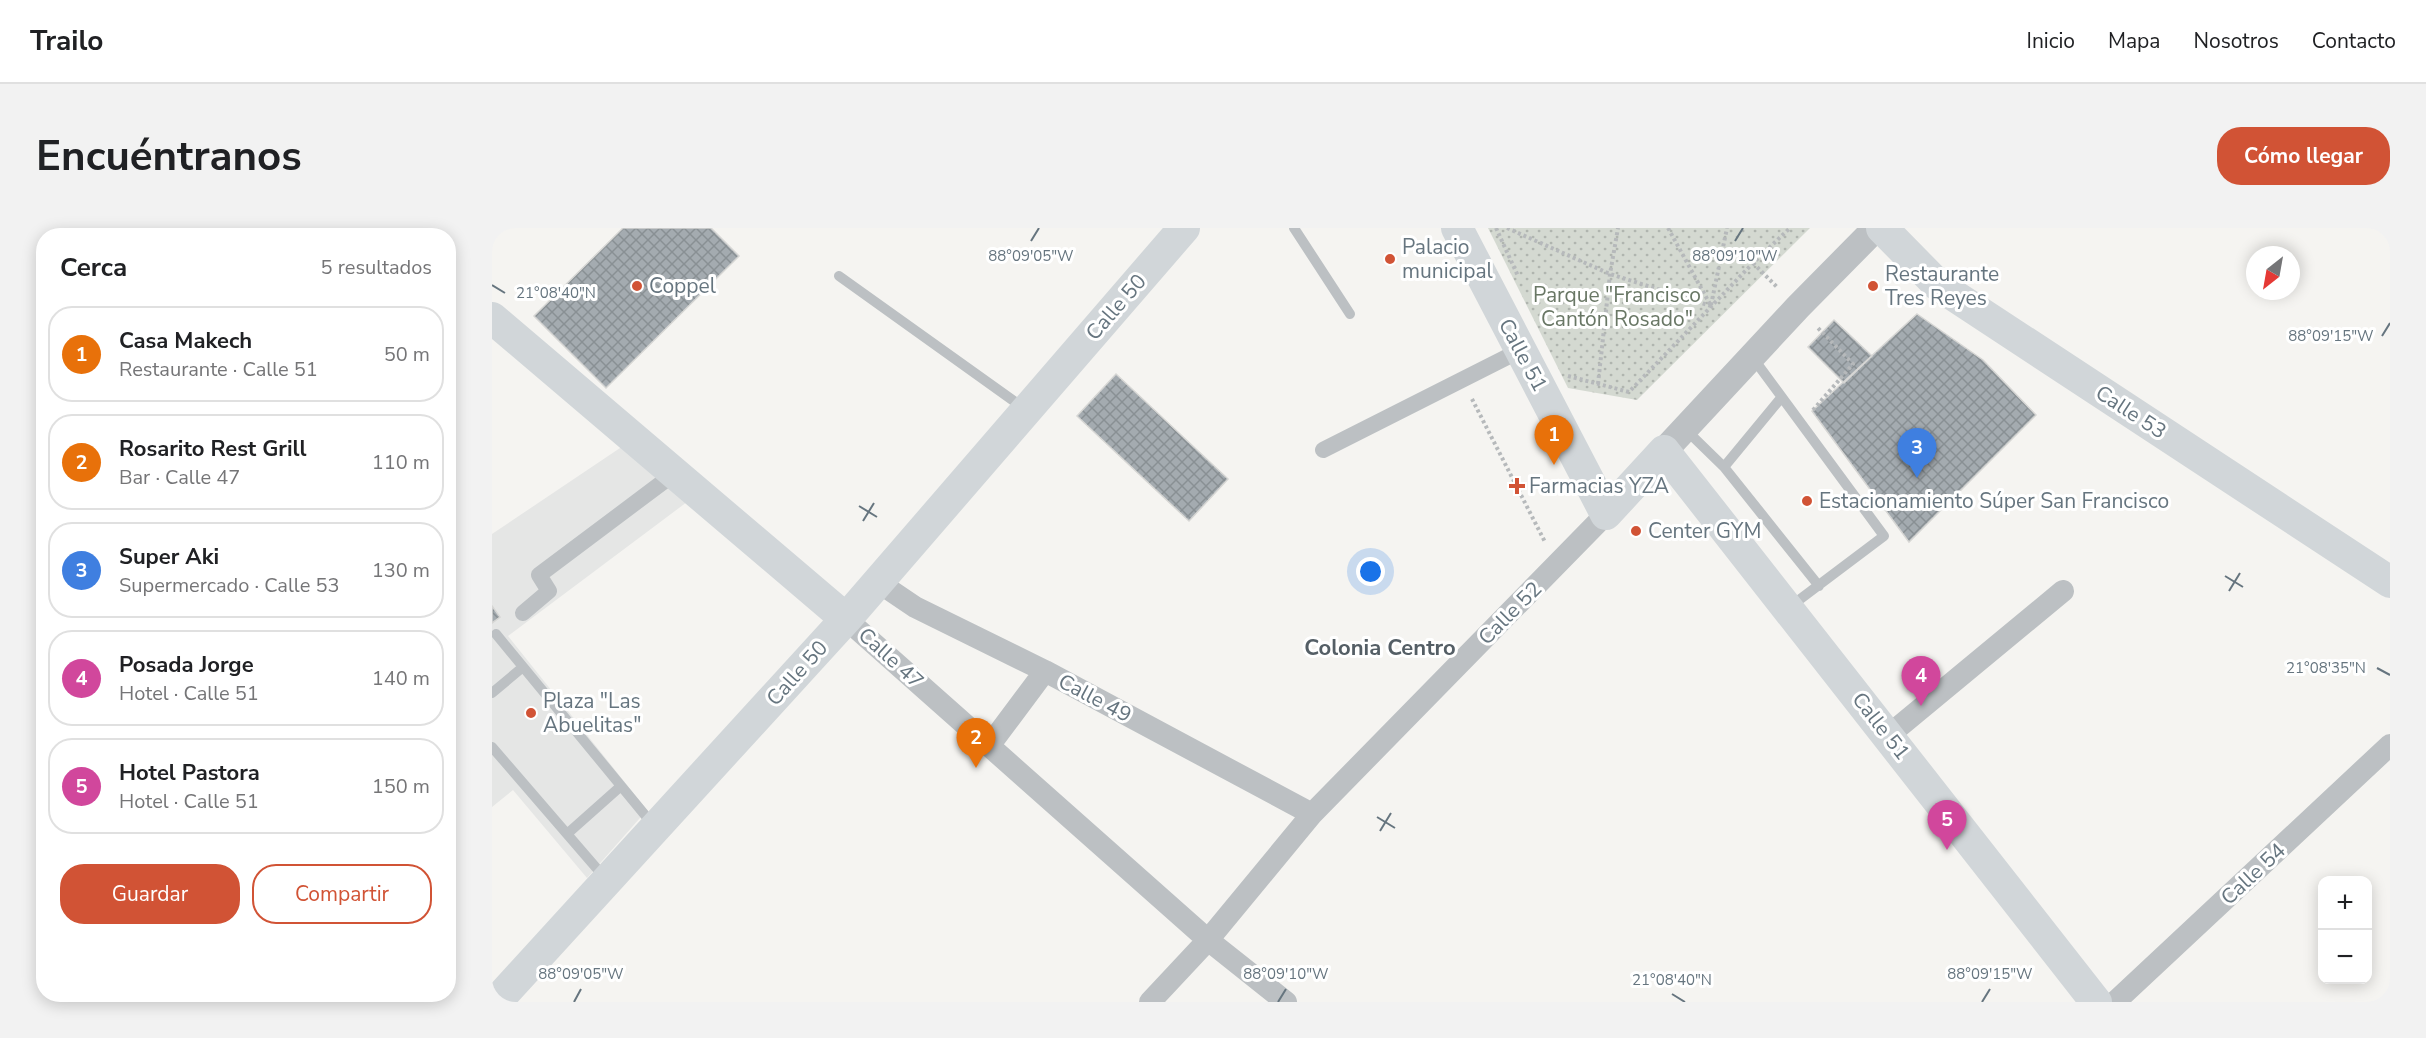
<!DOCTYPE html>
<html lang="es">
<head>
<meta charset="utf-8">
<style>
  :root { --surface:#fff; --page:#f2f2f2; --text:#202124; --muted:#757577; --line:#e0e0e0; --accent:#d15335 }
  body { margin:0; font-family:"Nunito Sans",sans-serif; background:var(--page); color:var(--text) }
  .controls { position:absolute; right:18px; bottom:18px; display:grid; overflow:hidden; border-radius:12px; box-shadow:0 3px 15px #0003 }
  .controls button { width:54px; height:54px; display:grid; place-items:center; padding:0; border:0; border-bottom:2px solid var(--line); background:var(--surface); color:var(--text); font:30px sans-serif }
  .compass { position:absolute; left:1754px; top:18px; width:54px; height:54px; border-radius:50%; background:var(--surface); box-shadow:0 3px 15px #0003; rotate:211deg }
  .you { position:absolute; left:879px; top:344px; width:21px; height:21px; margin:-15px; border:4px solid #fff; border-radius:50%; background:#1a73e8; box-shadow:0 0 0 9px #1a73e833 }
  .badge { display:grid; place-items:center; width:39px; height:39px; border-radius:50%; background:var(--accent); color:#fff; font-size:20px; font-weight:700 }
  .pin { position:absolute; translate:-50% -50px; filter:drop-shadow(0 2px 3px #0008) }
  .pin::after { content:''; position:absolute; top:32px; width:21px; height:18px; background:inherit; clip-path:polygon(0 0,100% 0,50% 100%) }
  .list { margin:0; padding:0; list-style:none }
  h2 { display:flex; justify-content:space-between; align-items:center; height:78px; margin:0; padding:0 24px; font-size:26px }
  h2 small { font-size:20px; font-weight:400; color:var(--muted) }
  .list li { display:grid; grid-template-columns:39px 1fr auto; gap:18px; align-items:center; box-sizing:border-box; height:96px; margin:0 12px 12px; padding:0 12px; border:2px solid var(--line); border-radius:24px }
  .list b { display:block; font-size:22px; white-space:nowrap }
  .list p { margin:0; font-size:20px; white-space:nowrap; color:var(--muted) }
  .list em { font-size:20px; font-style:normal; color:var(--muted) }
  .actions { display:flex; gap:12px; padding:18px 24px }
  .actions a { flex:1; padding:14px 0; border:2px solid var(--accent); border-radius:24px; text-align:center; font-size:21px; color:var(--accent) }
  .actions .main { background:var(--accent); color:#fff }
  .map { position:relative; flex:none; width:1898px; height:774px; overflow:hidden; border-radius:24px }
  header { display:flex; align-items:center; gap:36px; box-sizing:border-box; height:84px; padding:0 30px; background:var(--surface); border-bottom:2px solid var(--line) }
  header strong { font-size:28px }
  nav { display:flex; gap:33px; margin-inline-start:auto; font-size:21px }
  .intro { display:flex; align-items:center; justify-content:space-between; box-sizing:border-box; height:144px; padding:0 36px }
  h1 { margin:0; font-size:42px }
  .button { padding:15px 27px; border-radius:24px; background:var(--accent); color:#fff; font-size:21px; font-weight:700 }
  main { display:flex; gap:36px; padding:0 36px }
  aside { flex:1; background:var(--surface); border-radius:24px; box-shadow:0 3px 15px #0003 }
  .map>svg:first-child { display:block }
</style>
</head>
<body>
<header>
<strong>Trailo</strong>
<nav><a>Inicio</a><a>Mapa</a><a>Nosotros</a><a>Contacto</a></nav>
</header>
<div class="intro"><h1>Encuéntranos</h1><a class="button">Cómo llegar</a></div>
<main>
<aside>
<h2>Cerca<small>5 resultados</small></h2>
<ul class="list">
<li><span class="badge" style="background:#e8710a">1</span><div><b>Casa Makech</b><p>Restaurante · Calle 51</p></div><em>50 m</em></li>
<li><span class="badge" style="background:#e8710a">2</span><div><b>Rosarito Rest Grill</b><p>Bar · Calle 47</p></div><em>110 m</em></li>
<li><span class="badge" style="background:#3f7fe0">3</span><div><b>Super Aki</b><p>Supermercado · Calle 53</p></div><em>130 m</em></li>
<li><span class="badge" style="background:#d1479c">4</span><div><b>Posada Jorge</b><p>Hotel · Calle 51</p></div><em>140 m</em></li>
<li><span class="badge" style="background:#d1479c">5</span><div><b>Hotel Pastora</b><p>Hotel · Calle 51</p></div><em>150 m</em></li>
</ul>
<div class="actions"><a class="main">Guardar</a><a>Compartir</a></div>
</aside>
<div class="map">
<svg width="1898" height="774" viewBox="0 0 1898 774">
  <defs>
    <pattern id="park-dots" width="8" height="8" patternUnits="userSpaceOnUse" patternTransform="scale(1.5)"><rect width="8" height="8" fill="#d4d9d1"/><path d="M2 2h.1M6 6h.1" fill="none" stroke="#b0b5af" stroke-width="1.8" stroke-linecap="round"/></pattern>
    <pattern id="building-cross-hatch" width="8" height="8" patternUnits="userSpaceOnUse" patternTransform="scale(1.5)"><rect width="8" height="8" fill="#a4abb0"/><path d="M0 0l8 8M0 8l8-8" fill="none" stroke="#899094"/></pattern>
  </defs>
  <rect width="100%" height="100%" fill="#f5f4f1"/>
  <path fill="#e5e6e5" d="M134 216 195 274 16 408 155 582 95 650 21 562 0 579V306Z"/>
  <path fill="url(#park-dots)" d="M996 0H1318L1145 172 1076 160Z"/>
  <path fill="url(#building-cross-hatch)" stroke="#d6d6d4" stroke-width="1.5" d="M131 0H219L247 28 114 160 42 88Z
    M1425 86 1491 132 1544 187 1417 314 1320 183Z
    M1342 92 1380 128 1352 155 1316 119Z
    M624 146 736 251 697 293 585 188Z
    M0 378 8 389 0 395Z"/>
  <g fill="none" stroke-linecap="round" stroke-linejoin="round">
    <path stroke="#b6b9bb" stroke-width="4" stroke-dasharray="3 3" stroke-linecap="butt" d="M1004 0 1026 48
      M1015 0 1118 46 1219 78
      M1176 0 1219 78
      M1261 35 1286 60
      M1219 77 1235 0
      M1076 148 1137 164 1261 35 1298 0
      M1106 156 1118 46 1126 0
      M980 171 1053 314
      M1321 182 1361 136 1325 99"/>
    <path stroke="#bcc0c3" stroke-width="10" d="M802 0 858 86
      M347 48 533 181
      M1261 130 1392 308 1299 378
      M1193 201 1232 239 1327 358
      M1232 239 1289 170
      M4 406 162 598
      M0 465 31 439
      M0 519 113 650
      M75 606 129 558"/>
    <path stroke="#bcc0c3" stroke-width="16" d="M831 222 1029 122
      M31 385 57 363 47 347 183 245"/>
    <path stroke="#bcc0c3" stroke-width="22" d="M386 354 423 379 553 443 820 586
      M354 391 716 712 794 774
      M1397 507 1571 363
      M497 518 553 443
      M658 774 716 712 820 586 1114 286
      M1623 774 1898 517"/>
    <path stroke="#bcc0c3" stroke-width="27" d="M1172 223 1306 79 1384 0"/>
    <path stroke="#d1d6d9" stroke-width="32" d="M965 0 1114 286 1172 223 1604 774
      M1390 0 1446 57 1898 354
      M0 90 354 391
      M4 774 354 391 692 0"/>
  </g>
  <path fill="none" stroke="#66757f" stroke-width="2" d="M539 13 547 0M1243 13 1251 0M0 57 13 65M1890 108 1898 95M367 278 385 289M371 293 382 275M1733 348 1751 359M1737 363 1748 345M1885 440 1898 447M885 589 903 600M888 603 899 585M1180 766 1193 774M82 774 89 761M786 774 794 761M1490 774 1498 761"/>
  <g fill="#d15335" stroke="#fff" stroke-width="2">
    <circle cx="898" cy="31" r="6"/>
    <circle cx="145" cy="58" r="6"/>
    <circle cx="1381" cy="58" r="6"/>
    <path d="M1022 249h6v6h6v6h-6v6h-6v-6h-6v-6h6z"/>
    <circle cx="1315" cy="273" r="6"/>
    <circle cx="1144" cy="303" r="6"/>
    <circle cx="39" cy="485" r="6"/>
  </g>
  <g text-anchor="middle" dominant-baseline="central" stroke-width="6" stroke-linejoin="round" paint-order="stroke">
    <g font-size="21" fill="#66757f" stroke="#fff" text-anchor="start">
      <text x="910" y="19">Palacio<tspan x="910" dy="24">municipal</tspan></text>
      <text x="1393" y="46">Restaurante<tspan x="1393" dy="24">Tres Reyes</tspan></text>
      <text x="157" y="58">Coppel</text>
      <text x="1037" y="258">Farmacias YZA</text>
      <text x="1327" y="273">Estacionamiento Súper San Francisco</text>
      <text x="1156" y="303">Center GYM</text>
      <text x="51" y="473">Plaza "Las<tspan x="51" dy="24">Abuelitas"</tspan></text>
    </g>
    <g font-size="21" fill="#697765" stroke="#fff">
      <text x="1125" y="67">Parque "Francisco<tspan x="1125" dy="24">Cantón Rosado"</tspan></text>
    </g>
    <g font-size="21" fill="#66757f" stroke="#fff">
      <text transform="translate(624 79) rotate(-49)">Calle 50</text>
      <text transform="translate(1031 127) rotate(62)">Calle 51</text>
      <text transform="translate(1639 184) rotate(33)">Calle 53</text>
      <text transform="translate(1018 385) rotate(-45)">Calle 52</text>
      <text transform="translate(399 430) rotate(42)">Calle 47</text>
      <text transform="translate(305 445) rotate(-48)">Calle 50</text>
      <text transform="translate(603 470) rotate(28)">Calle 49</text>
      <text transform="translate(1389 498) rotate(52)">Calle 51</text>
      <text transform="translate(1761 646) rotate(-43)">Calle 54</text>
    </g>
    <g font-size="22" font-weight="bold" fill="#545e65" stroke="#fff">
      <text x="888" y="420">Colonia Centro</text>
    </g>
  </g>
  <g font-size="15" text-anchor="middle" fill="#66757f" stroke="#fff" stroke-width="6" stroke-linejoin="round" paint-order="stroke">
    <text x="539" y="33">88°09'05"W</text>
    <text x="1243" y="33">88°09'10"W</text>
    <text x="64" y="70">21°08'40"N</text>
    <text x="1839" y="113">88°09'15"W</text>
    <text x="1834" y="445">21°08'35"N</text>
    <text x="89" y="751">88°09'05"W</text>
    <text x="794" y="751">88°09'10"W</text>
    <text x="1498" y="751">88°09'15"W</text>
    <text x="1180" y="757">21°08'40"N</text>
  </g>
</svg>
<div class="controls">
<button>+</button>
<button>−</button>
</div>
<svg class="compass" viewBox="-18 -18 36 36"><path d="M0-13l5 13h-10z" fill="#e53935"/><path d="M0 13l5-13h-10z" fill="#757577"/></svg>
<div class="you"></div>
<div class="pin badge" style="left:1062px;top:237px;background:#e8710a">1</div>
<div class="pin badge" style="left:484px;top:540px;background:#e8710a">2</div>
<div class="pin badge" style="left:1425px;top:250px;background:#3f7fe0">3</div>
<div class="pin badge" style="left:1429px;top:478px;background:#d1479c">4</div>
<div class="pin badge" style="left:1455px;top:622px;background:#d1479c">5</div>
</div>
</main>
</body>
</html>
